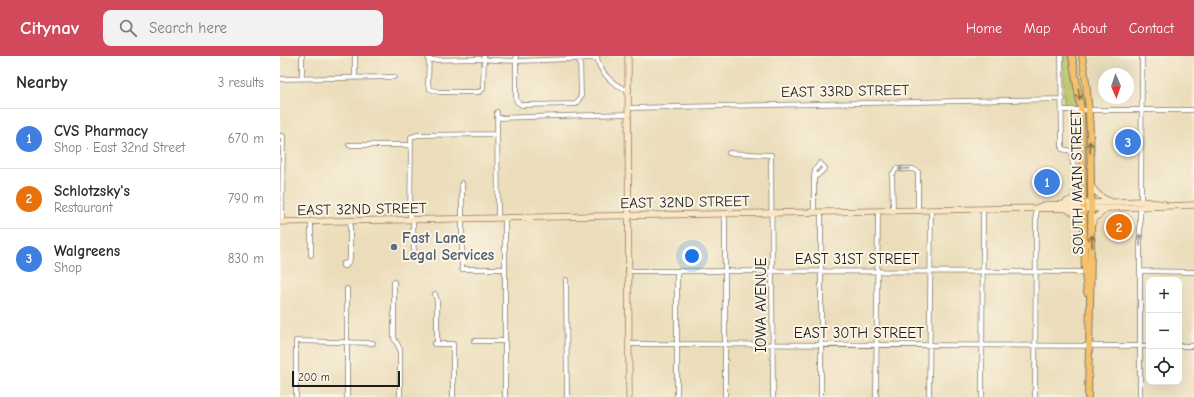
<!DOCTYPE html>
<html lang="en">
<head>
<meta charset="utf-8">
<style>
  :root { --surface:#fff; --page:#f2f2f3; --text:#2b2b33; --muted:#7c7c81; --line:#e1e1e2; --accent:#d1495b }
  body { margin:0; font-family:"Comic Neue",sans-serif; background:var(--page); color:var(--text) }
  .controls { position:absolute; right:12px; bottom:12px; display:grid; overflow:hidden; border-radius:8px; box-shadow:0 4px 16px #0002 }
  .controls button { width:36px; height:36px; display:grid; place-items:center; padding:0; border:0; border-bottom:1px solid var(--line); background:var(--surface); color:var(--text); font:20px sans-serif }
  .compass { position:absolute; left:818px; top:12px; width:36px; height:36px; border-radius:50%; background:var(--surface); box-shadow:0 4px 16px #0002; rotate:178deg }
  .scale { position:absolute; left:12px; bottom:10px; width:108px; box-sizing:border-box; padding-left:4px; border:2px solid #1c1c1c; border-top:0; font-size:11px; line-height:14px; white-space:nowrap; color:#1c1c1c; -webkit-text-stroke:3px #fcf5e5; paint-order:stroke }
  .you { position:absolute; left:412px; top:200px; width:14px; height:14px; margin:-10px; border:3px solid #fff; border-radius:50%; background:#1a73e8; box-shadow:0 0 0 6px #1a73e833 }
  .badge { display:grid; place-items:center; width:26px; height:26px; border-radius:50%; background:var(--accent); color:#fff; font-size:13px; font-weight:700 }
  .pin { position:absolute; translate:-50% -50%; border:2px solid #fff; box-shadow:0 1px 4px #0006 }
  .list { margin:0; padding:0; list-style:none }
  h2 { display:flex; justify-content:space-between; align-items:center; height:52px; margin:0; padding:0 16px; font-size:17px }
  h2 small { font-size:13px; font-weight:400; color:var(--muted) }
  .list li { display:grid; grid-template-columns:26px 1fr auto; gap:12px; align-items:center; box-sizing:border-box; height:60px; padding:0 16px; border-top:1px solid var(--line) }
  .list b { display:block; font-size:15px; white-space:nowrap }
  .list p { margin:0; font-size:13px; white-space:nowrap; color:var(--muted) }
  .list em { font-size:13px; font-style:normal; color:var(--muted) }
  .icon { flex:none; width:22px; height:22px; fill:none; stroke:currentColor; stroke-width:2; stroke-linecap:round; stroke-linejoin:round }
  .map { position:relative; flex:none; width:914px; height:341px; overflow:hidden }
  header { display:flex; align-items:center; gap:24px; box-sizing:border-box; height:56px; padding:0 20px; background:var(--accent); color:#fff }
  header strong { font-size:19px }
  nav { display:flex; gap:22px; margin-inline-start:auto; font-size:14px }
  .search { width:280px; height:36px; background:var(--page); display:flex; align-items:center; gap:10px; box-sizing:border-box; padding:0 14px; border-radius:8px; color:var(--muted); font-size:15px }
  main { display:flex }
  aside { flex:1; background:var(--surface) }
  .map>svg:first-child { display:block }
</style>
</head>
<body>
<header>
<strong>Citynav</strong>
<div class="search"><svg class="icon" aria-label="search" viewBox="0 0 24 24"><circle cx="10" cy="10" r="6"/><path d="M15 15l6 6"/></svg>Search here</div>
<nav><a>Home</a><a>Map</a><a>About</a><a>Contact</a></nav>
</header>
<main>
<aside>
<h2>Nearby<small>3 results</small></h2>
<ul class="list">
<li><span class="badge" style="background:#3f7fe0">1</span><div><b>CVS Pharmacy</b><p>Shop · East 32nd Street</p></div><em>670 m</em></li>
<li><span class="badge" style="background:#e8710a">2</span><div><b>Schlotzsky's</b><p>Restaurant</p></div><em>790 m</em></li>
<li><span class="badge" style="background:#3f7fe0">3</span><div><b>Walgreens</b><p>Shop</p></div><em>830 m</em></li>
</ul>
</aside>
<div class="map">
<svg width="914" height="341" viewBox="0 0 914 341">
  <rect width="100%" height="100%" fill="#fcf5e5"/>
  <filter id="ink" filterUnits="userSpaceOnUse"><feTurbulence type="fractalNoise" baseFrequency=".025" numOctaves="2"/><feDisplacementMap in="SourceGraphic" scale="8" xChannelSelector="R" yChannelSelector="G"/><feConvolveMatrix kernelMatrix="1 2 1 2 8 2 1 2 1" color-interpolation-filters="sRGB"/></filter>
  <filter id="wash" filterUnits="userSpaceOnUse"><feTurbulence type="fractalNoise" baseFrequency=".012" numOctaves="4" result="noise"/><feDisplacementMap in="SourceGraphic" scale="16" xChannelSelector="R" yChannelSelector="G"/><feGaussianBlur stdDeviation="0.9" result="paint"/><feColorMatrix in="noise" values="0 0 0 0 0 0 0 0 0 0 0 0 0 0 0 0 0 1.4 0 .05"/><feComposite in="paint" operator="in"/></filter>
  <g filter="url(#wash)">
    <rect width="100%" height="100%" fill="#ebddba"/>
    <path fill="#b7c365" stroke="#6a7040" d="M783 0H790L797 50 788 52 784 48Z"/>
  </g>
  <g filter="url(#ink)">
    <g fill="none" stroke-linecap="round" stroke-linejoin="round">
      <g stroke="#847c6b" stroke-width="5.5">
        <path id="street" d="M22 0V23
          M75 0V22
          M149 0 148 29 150 33 159 36H199L203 33 204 0
          M236 0V43L237 46 242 49 296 48 301 40 300 0
          M317 0C318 16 335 31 349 34
          M781 0 782 93 791 95 793 109
          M148 4 197 3 237 5 317 2
          M0 23 114 21
          M348 52 783 43
          M782 54H914
          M217 56 218 162
          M217 62 347 58
          M0 80H3L2 166
          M69 89H130
          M449 97 491 99 493 341
          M540 107 545 112 538 119 534 121 535 114Z
          M534 121V156
          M182 127V213H225
          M861 145 862 0
          M860 152V341
          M613 155 612 119 616 113H633L638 116V154
          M541 156V341
          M443 158 445 163V341
          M225 162V341
          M130 164 131 81 138 79 217 78
          M133 164 134 200
          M31 199V166
          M68 206 63 208V210H66C67 208 69 206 70 203V165
          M348 215 805 216
          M861 215 914 216
          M286 224 287 341
          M114 226V282L120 293V341
          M155 238 157 245V288
          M194 285H225
          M154 288H173V341
          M349 288 869 290
          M899 290H914
          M16 341V285L93 287
          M67 341V233
          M397 341V215
          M596 341 598 155
          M649 341 651 154
          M702 341 703 153
          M755 341 756 152"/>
      </g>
      <g stroke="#847c6b" stroke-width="7">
        <path id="secondary" d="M348 0 349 341
          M811 130C816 137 822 143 830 145
          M786 146C795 143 799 138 802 129
          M756 152 764 149 861 145 884 148
          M788 154 799 159 803 168
          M0 166 756 152 804 153 914 149
          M812 168 815 162 826 153"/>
      </g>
      <g stroke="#847c6b" stroke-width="8">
        <path id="primary" d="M792 0 801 53 805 216 807 236
          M802 0C810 44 811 89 811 134 812 203 809 272 808 341"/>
      </g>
      <use href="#street" stroke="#fff" stroke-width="4"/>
      <use href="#secondary" stroke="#fbe6c4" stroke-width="5.5"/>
      <use href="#primary" stroke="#f5c16b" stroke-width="6"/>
    </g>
    <defs><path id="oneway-shaft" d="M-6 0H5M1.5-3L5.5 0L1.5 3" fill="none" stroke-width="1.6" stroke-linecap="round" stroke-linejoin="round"/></defs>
    <g stroke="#886e44">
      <use href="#oneway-shaft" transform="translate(799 38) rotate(82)"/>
      <use href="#oneway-shaft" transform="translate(810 91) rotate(-92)"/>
      <use href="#oneway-shaft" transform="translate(812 185) rotate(-91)"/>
    </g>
    <g stroke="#999">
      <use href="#oneway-shaft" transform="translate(624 113) rotate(178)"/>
      <use href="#oneway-shaft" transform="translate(860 184) rotate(-91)"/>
    </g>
  </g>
  <circle fill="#5c6f8a" stroke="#fcf5e5" stroke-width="1.5" cx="114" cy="191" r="4"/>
  <g text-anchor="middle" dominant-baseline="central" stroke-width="4" stroke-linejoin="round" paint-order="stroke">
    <g font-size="15" fill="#1c1c1c" stroke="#fcf5e5">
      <text transform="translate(565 35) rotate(-1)">EAST 33RD STREET</text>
      <text transform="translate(797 126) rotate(-91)">SOUTH MAIN STREET</text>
      <text transform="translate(405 146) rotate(-1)">EAST 32ND STREET</text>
      <text transform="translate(82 153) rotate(-1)">EAST 32ND STREET</text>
      <text x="577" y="203">EAST 31ST STREET</text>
      <text transform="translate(481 249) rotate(-90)">IOWA AVENUE</text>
      <text x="579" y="277">EAST 30TH STREET</text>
    </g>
    <g font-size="15" font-weight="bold" fill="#4e5e75" stroke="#fcf5e5" text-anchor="start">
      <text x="122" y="182">Fast Lane<tspan x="122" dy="17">Legal Services</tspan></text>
    </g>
  </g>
</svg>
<div class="controls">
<button>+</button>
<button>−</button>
<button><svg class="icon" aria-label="locate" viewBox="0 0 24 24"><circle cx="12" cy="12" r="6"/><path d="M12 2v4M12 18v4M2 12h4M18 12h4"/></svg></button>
</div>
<svg class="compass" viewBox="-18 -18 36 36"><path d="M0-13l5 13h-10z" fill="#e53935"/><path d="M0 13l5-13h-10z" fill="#7c7c81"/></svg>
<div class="scale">200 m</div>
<div class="you"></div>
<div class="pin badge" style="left:767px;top:126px;background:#3f7fe0">1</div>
<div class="pin badge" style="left:839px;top:171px;background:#e8710a">2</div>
<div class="pin badge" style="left:848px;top:86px;background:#3f7fe0">3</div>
</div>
</main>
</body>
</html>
